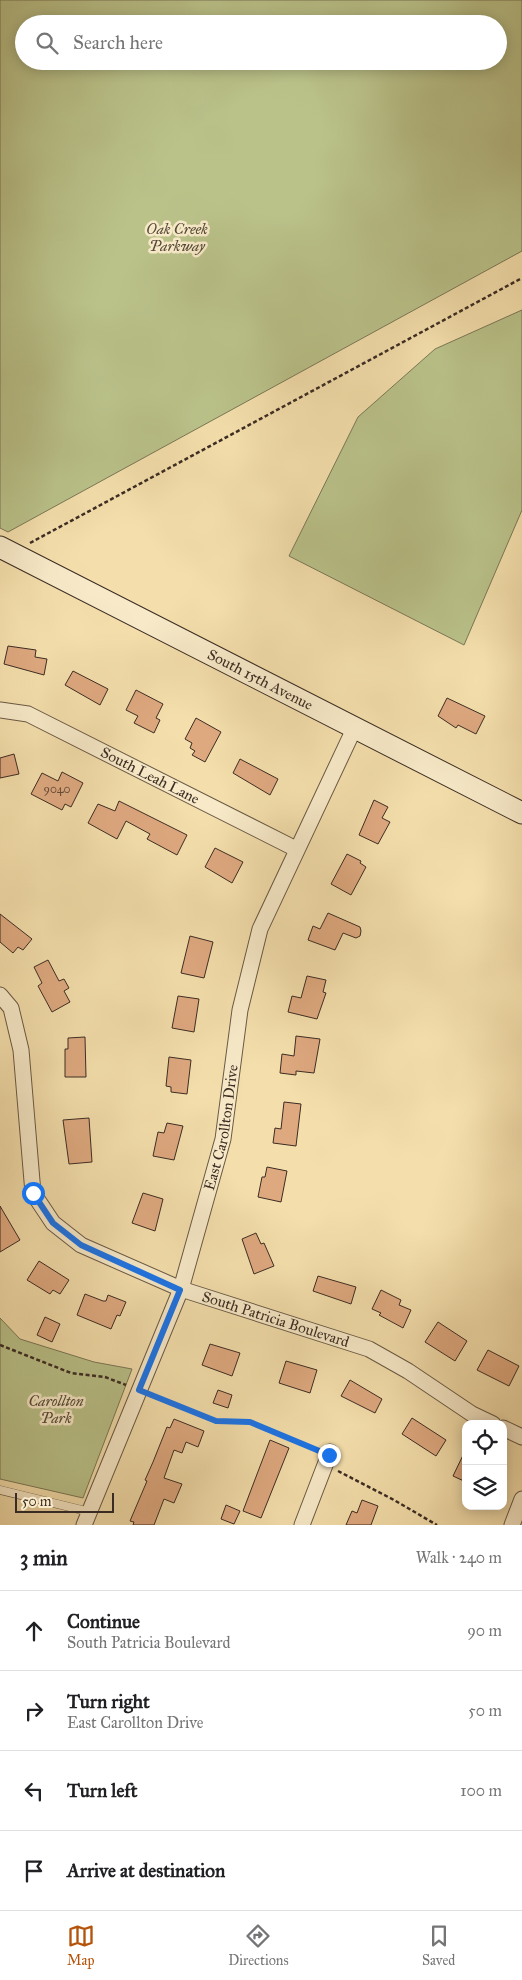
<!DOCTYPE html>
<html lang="en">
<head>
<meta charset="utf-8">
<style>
  :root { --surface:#fff; --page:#f6f6f6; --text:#202124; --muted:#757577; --line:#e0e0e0; --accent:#b45309 }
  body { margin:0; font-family:"IM FELL Great Primer",serif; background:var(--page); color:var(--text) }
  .controls { position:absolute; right:15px; bottom:15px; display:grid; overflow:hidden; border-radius:10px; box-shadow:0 2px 12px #0003 }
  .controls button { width:45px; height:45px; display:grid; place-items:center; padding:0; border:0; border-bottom:1px solid var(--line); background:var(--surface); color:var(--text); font:25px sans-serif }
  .scale { position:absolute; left:15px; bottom:12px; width:99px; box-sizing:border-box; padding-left:5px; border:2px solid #3b2c23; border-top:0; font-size:14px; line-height:18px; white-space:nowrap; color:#3b2c23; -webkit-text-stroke:4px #f8eac9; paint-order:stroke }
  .stop { position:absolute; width:15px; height:15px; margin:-11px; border:4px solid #1a73e8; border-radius:50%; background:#fff }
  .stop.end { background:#1a73e8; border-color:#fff; box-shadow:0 1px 5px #0008 }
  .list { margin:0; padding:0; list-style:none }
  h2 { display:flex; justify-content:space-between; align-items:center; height:65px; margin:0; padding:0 20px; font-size:21px }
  h2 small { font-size:16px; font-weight:400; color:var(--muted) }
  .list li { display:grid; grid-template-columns:32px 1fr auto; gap:15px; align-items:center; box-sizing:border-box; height:80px; padding:0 20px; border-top:1px solid var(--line) }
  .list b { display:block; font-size:19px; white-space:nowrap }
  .list p { margin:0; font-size:16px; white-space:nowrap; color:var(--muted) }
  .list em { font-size:16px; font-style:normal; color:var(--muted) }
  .icon { flex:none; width:28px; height:28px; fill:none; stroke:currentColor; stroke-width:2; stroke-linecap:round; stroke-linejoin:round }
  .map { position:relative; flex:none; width:522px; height:1525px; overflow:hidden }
  .search { position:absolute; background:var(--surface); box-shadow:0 2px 12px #0003; left:15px; right:15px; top:15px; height:55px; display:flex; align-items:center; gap:12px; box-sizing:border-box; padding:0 18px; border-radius:28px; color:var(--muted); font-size:19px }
  .sheet { height:385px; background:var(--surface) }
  nav { display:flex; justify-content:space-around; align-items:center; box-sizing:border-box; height:70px; border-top:1px solid var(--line); background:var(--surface); font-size:14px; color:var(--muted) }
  nav a { display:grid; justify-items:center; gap:2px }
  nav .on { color:var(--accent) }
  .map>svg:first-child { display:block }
</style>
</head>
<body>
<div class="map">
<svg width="522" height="1525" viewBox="0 0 522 1525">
  <rect width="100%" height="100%" fill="#f4dfac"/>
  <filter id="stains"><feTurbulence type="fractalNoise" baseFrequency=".004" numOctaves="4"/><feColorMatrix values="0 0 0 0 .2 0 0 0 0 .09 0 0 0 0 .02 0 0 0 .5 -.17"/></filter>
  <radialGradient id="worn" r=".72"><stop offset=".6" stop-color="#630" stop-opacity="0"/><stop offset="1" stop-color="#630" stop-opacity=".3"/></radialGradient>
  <path fill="#bac28a" stroke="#7a7756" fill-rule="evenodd" d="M0 0H522V251L8 532 0 528ZM24 24H498V61H24Z
    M522 310V510L464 645 289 556 358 417 435 349Z
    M0 1318 20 1339 94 1362 132 1369 83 1498 0 1479Z"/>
  <path fill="#dfa980" stroke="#3b2c23" d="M8 646 36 650 35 657 47 659 44 675 4 664Z
    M73 671 108 689 100 705 65 685Z
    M136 690 163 704 156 718 160 720 154 733 134 723 138 716 126 710Z
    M447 698 485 716 476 734 458 725 456 728 438 716Z
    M196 718 221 732 205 762 192 755 195 751 190 748 192 743 185 739Z
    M14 754 19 774 0 778V758Z
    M240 759 278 779 270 795 233 773Z
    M62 772 83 783 71 807 65 804 62 810 31 794 42 773 58 781Z
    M374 800 388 807 382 818 390 822 378 844 359 835Z
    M119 801 187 835 177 855 147 839 150 834 126 821 117 839 88 823 98 804 115 811Z
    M215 848 243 862 232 883 205 867Z
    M347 854 361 861 360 863 366 867 351 895 331 884Z
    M328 913 360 927 361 931 360 936 356 938 343 933 335 950 308 940 313 926 320 929Z
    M0 914 32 939 23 950 18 947 13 953 0 942Z
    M190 936 213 942 204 978 181 973Z
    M48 960 59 981 64 979 69 988 64 991 70 1002 52 1012 38 986 42 983 34 967Z
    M307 976 326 980 323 992 326 993 317 1019 288 1012 292 996 301 998Z
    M178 996 199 999 194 1032 172 1028Z
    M296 1036 320 1039 314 1073 296 1071V1075L280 1073 282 1054 294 1056Z
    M85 1037 86 1077H65V1049H68V1038Z
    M169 1057 191 1060 187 1094 171 1092V1087L166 1086Z
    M284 1102 301 1104 296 1146 273 1143 275 1128 281 1129Z
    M89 1118 92 1162 69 1164 63 1120Z
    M167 1123 183 1126 174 1160 153 1156 158 1132 164 1133Z
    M267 1167 287 1171 281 1202 258 1197 262 1177H265Z
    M143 1193 163 1199 155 1231 132 1223Z
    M0 1206 20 1240 0 1252Z
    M256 1233 261 1244 264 1243 274 1266 254 1274 242 1239Z
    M39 1261 69 1280 60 1294 53 1290 50 1294 27 1280Z
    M318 1276 356 1287 351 1304 313 1291Z
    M381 1290 401 1300 399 1305 411 1310 403 1328 379 1315 381 1313 372 1309Z
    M85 1294 103 1301H106L108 1295 126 1302 120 1316 117 1315 111 1329 77 1315Z
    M45 1317 60 1324 52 1342 37 1335Z
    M438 1322 467 1341 455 1361 425 1342Z
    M210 1344 240 1353 232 1376 202 1365Z
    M488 1350 519 1366 509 1386 477 1370Z
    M286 1361 317 1370 310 1393 279 1383Z
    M350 1380 382 1399 375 1413 341 1396Z
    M218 1390 232 1395 228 1408 213 1403Z
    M412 1418 446 1440 436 1456 402 1434Z
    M174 1419 204 1431 198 1447 186 1442 182 1453 174 1450 164 1478 182 1484 174 1503 164 1499 154 1525H133L134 1522 130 1521 147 1481 145 1480 153 1462 167 1427 170 1428Z
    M270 1440 289 1448 261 1518 243 1511Z
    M466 1449V1482L453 1476Z
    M362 1500 378 1506 371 1525H346L352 1511 357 1513Z
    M226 1505 240 1511 234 1524 221 1519Z"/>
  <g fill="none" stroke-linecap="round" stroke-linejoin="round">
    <g stroke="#695945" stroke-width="9">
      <path id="lane" d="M0 1490 90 1512"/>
    </g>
    <g stroke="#695945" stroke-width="17">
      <g id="street">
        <path id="s1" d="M0 710 28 714 296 849"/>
        <path id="s2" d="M0 995 11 1008 21 1050 33 1193 53 1223 81 1245 181 1289 369 1349 408 1371 472 1414 493 1424"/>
        <path d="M503 1428 522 1437"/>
        <path id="s3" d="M84 1525 181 1289 223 1139 240 1010 260 929 354 729"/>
        <path d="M302 1525 330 1452"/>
        <path d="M512 1525 522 1499"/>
      </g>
    </g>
    <g stroke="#3b2c23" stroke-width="23">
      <g id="secondary">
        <path id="s4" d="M0 547 522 813"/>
      </g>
    </g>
    <path stroke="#3b2c23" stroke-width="2.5" stroke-dasharray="4 2.5" stroke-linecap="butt" d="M30 543 522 278
      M0 1345 71 1373 105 1377 126 1385
      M152 1395 216 1421 251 1422 316 1449
      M338 1471 394 1500 437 1525"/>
    <use href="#lane" stroke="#f8eac9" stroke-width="8"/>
    <use href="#street" stroke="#f8eac9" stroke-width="15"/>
    <use href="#secondary" stroke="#f8eac9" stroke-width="21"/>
  </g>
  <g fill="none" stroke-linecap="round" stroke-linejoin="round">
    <path stroke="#1a73e8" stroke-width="6" d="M33 1193 53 1223 81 1245 180 1290 139 1390 216 1421 250 1422 329 1455"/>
  </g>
  <g text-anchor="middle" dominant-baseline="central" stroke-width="5" stroke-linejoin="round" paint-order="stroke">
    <g font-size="12" fill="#644b3a">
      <text x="57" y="789">9040</text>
    </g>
    <g font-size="15" font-style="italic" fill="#544a38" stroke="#f8eac9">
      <text x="177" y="229">Oak Creek<tspan x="177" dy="17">Parkway</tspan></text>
      <text x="56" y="1401">Carollton<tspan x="56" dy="17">Park</tspan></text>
    </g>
    <g font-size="15" fill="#3b2c23" stroke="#f8eac9">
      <text stroke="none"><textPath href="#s4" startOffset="292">South 15th Avenue</textPath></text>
      <text stroke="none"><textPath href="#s1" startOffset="165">South Leah Lane</textPath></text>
      <text stroke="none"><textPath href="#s3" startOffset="422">East Carollton Drive</textPath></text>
      <text stroke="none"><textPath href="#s2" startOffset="484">South Patricia Boulevard</textPath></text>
    </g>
  </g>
  <rect width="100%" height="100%" filter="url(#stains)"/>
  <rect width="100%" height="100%" fill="url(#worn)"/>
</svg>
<div class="controls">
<button><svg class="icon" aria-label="locate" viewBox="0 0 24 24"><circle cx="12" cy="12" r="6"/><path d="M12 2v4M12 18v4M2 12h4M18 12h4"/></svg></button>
<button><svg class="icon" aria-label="layers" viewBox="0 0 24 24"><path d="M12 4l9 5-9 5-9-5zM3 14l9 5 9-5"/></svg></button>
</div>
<div class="scale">50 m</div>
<div class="stop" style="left:33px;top:1193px"></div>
<div class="stop end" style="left:329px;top:1455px"></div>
<div class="search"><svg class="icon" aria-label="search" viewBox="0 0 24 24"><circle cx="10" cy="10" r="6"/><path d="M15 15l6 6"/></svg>Search here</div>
</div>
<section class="sheet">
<h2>3 min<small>Walk · 240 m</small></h2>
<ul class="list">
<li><svg class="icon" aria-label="ahead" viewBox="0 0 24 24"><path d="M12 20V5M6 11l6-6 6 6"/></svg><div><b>Continue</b><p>South Patricia Boulevard</p></div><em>90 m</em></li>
<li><svg class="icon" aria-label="right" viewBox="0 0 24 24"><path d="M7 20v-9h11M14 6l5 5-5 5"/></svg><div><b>Turn right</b><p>East Carollton Drive</p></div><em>50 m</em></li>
<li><svg class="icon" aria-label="left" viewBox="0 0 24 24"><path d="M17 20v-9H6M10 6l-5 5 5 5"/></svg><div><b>Turn left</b></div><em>100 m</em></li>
<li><svg class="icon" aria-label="arrive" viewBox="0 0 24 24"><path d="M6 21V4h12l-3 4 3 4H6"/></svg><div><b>Arrive at destination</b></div></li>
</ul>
</section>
<nav>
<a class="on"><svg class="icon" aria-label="map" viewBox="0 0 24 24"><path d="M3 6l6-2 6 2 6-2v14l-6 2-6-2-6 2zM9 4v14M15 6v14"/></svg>Map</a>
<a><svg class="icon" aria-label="directions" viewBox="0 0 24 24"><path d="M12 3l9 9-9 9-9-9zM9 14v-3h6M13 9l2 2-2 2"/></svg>Directions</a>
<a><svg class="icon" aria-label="saved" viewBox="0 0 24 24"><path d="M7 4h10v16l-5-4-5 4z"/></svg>Saved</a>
</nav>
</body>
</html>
